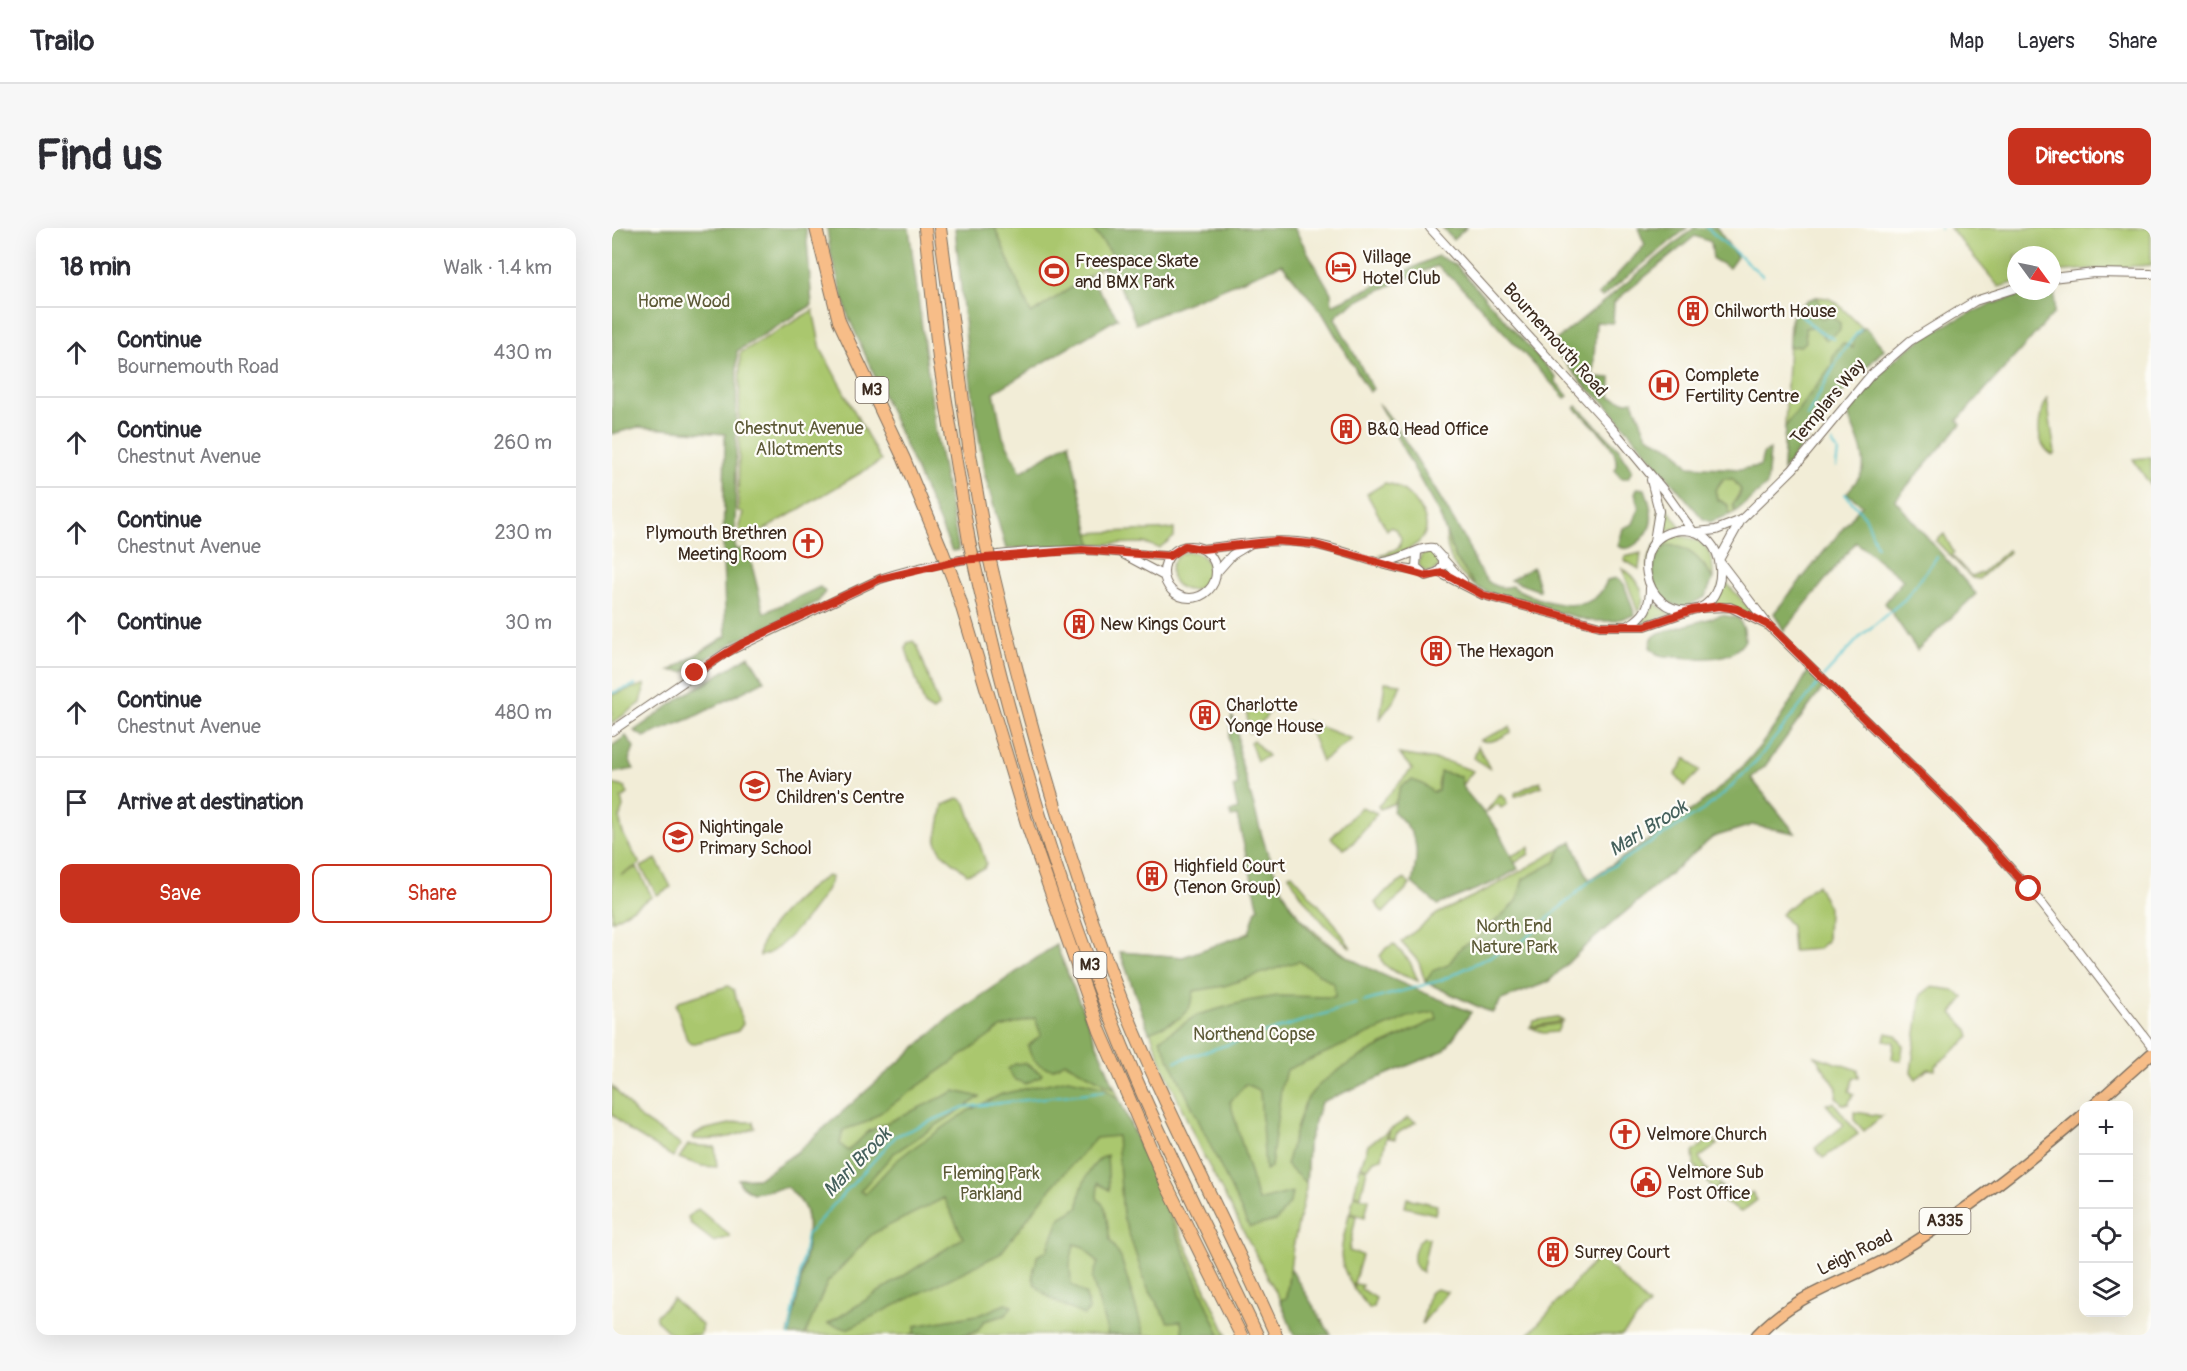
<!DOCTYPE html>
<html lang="en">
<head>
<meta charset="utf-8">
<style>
  :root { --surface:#fff; --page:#f7f7f7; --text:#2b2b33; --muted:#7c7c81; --line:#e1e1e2; --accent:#c8321e }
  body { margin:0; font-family:Pangolin,sans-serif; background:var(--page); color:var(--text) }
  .controls { position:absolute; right:18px; bottom:18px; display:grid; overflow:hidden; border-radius:12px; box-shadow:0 6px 24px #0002 }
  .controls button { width:54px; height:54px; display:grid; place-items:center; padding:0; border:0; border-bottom:2px solid var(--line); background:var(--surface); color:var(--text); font:30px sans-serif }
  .compass { position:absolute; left:1395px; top:18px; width:54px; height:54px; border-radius:50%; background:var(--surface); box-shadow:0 6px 24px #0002; rotate:123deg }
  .stop { position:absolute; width:18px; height:18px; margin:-14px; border:4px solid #c8321e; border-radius:50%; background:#fff }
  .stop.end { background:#c8321e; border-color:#fff; box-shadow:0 2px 6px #0008 }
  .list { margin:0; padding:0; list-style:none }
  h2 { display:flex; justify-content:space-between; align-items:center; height:78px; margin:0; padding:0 24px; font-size:26px }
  h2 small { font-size:20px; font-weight:400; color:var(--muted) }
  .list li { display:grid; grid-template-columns:39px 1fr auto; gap:18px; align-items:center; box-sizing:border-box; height:90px; padding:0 24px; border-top:2px solid var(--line) }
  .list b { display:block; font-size:22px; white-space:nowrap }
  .list p { margin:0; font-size:20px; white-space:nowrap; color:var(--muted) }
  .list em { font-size:20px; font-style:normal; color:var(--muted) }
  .actions { display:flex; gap:12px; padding:18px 24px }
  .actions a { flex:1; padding:14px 0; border:2px solid var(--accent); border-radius:12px; text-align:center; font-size:21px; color:var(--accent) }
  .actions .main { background:var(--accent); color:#fff }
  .icon { flex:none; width:33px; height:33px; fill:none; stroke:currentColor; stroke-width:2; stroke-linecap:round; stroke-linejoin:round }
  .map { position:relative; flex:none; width:1539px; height:1107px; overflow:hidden; border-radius:12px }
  header { display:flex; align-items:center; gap:36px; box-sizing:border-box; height:84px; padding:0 30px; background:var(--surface); border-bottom:2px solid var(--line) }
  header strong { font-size:28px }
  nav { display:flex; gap:33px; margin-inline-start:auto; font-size:21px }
  .intro { display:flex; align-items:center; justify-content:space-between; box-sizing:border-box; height:144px; padding:0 36px }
  h1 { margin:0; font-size:42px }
  .button { padding:15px 27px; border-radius:12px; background:var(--accent); color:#fff; font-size:21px; font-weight:700 }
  main { display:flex; gap:36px; padding:0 36px }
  aside { flex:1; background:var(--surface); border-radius:12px; box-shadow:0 6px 24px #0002 }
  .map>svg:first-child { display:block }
</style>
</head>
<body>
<header>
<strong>Trailo</strong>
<nav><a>Map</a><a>Layers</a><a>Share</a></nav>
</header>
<div class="intro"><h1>Find us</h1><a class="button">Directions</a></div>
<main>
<aside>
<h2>18 min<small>Walk · 1.4 km</small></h2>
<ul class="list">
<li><svg class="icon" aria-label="ahead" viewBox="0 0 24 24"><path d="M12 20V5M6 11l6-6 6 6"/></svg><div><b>Continue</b><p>Bournemouth Road</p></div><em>430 m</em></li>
<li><svg class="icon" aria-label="ahead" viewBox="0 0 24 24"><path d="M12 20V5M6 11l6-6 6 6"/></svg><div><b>Continue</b><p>Chestnut Avenue</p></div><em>260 m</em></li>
<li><svg class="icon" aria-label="ahead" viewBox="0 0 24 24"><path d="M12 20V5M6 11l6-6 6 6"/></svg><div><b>Continue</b><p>Chestnut Avenue</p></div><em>230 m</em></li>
<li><svg class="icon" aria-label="ahead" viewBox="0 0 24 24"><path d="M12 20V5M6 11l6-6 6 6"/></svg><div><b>Continue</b></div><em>30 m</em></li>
<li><svg class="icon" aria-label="ahead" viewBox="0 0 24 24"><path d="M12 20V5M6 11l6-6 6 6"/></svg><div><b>Continue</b><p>Chestnut Avenue</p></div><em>480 m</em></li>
<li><svg class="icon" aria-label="arrive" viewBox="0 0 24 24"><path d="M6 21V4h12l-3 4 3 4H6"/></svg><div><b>Arrive at destination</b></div></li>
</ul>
<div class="actions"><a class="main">Save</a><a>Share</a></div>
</aside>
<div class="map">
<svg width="1539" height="1107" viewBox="0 0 1539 1107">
  <rect width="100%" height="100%" fill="#fdfcf7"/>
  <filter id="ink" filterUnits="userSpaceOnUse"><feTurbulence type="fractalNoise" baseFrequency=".0167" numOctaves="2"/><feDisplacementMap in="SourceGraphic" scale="12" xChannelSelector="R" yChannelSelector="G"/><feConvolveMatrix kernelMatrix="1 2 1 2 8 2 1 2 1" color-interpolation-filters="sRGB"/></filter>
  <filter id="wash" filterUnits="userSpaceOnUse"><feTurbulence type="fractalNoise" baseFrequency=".008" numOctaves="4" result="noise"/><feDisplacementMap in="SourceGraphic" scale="24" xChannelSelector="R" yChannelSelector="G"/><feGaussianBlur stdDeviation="1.35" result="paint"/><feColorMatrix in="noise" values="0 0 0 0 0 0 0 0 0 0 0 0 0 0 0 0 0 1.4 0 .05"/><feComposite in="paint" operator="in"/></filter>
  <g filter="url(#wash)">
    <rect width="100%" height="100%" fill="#f2edd7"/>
    <path fill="#aac76e" stroke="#727846" stroke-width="1.5" d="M383 0H480L503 30 419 87Z
      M1338 0H1539V37L1440 44V27H1404V54L1387 59Z
      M1205 69 1216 70 1225 75 1272 121 1232 163 1171 242 1178 92C1183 80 1192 73 1205 69Z
      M201 82 209 121 269 233 130 315 127 298 131 285 126 283 128 125Z
      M1435 171 1443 225 1440 227C1421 213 1426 189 1435 171Z
      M1539 229V258L1521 231Z
      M1112 251H1121L1129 262 1121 276 1123 284 1117 287 1116 277 1105 271 1103 262Z
      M773 255C791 256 812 279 814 296 816 318 783 329 767 328L787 320 789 310 784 301 778 299 775 302 755 266Z
      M1047 269 1068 298 1067 300 1047 304Z
      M562 301V309L547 320 532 315 480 316 476 305Z
      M834 303 843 329 864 359C843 343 834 330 834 303Z
      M1332 306 1342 325 1340 328 1359 348 1370 345 1396 322 1397 324 1367 351 1360 350 1324 313Z
      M1058 308C1090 308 1102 318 1101 351L1092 337 1040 338C1045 364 1048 370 1072 380L1055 375 1037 350 1036 331 1042 318Z
      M559 343a19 19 0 1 1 38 0a19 19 0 1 1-38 0Z
      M807 334a10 10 0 1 1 20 0a10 10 0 1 1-20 0Z
      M1029 325 1027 341 1012 332 1013 329Z
      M1010 340C1025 349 1038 367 1026 384Z
      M1111 351 1145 389 1101 375Z
      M1042 375 1059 386 1030 395Z
      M301 413 306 419 325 473 326 479 321 483 313 478 294 421 295 415Z
      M1197 442 1212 458 1153 538 1139 550 1183 605 1140 597 1101 609 971 720 936 754 889 772 880 785 813 754 807 734 789 714 825 686 886 656 960 614 977 652C1021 622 1069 593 1109 559 1147 527 1174 484 1197 442Z
      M773 454 789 456 783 471 768 491Z
      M33 456 29 475 0 495V467Z
      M641 479 658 483 645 500 637 505 635 486Z
      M693 493 740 511 710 533 698 503 692 494Z
      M898 499 899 504C890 509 878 517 868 512Z
      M641 512 656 528 645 533 638 514Z
      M866 518 878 541 862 530Z
      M787 526 837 534 861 543 850 557 848 548 826 556V563L821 564 789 558 783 575 768 581 766 578 800 541Z
      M1074 530 1088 543 1073 558 1063 547Z
      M928 553 930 558 903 569V565Z
      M0 556 13 559 16 566 9 570 11 579C1 598 19 619 28 636L9 647 25 639 40 669 0 693Z
      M888 566 894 571 895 576 889 580 886 576 873 585Z
      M347 570 354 575 374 635 372 641 355 646 330 625 324 614 331 577Z
      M749 579 765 585 740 616 732 621 719 610Z
      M917 619V626L903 635 899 628Z
      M44 631 59 659 45 667 29 639Z
      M680 646 724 697 739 720C712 699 693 676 677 647Z
      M215 648 219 649 218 655C208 674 170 726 148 728 146 701 194 661 215 648Z
      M793 651 798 657 771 685 763 675 774 663Z
      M1205 656 1216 679 1215 713 1206 721 1181 723 1179 698 1169 686Z
      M683 683C726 736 797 759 859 784L833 822 709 874 696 915 694 961 681 1019 674 1070 668 1072 588 921 552 840 508 724 571 729 613 715Z
      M782 716 798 734 806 753C794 748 770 742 768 728L774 720Z
      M444 717 508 873 615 1107H176C182 1078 202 1007 193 981 189 971 182 966 175 959L141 965 129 957 126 951 147 950 185 924 337 790Z
      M116 758 122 762 131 796 126 803 80 816 75 812 64 777 67 773Z
      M1319 759 1341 762 1352 770 1340 785 1356 802 1358 809 1323 838V842L1316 841 1304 851 1299 844 1309 767Z
      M944 789 951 793 918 799 922 793Z
      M949 795 945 804 931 805 920 800Z
      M1274 805 1284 807 1291 818 1289 833 1280 831 1282 814 1272 812Z
      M1203 828 1246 842 1247 850 1242 849 1237 863 1242 866 1236 876H1230L1224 869 1225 860Z
      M0 858 28 890 69 917 61 929 18 903 0 886Z
      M1222 875 1246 906 1211 930 1203 920 1232 897 1214 876Z
      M1242 884 1270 888 1252 903 1242 892Z
      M796 890 804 894 784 906 783 911 776 910 778 902Z
      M127 894H141L143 900C124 909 103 913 82 911L81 908 91 902Z
      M776 903 770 930 762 932 756 940 749 938 756 917Z
      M1100 910 1105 917 1087 930 1095 941 1089 945 1082 937 1081 924Z
      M76 917 103 919 105 939 90 938 67 930Z
      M748 939 755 941 749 968 742 966Z
      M1096 942 1108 957 1102 962 1089 946Z
      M1109 958 1115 966 1119 963 1128 973 1140 964 1145 972 1129 984 1110 973 1102 963Z
      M742 967 757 971 753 989 738 985Z
      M795 970 825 977 823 986 793 979Z
      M86 981 117 1007V1009L102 1014 78 995 76 989Z
      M737 986 744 988 737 1023 750 1027 741 1059C722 1028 730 1020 737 986Z
      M812 1009 817 1010 810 1044C796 1036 802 1016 812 1009Z
      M987 1028 1037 1077 1010 1107H916Z
      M743 1056 750 1057 749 1061 764 1070 761 1079 758 1081 742 1061Z
      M824 1061 835 1064 810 1096 817 1065Z
      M61 1071 90 1097 88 1107H60L44 1092V1088Z"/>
    <path fill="#87ac61" stroke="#616b40" stroke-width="1.5" d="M0 0H194L200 77 125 123 123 322 129 321 137 326 152 385 208 359 213 364 206 374 126 412 73 444 58 443 114 408 111 332 113 206 26 199 0 206Z
      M215 0H297L324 206 347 322 340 323 236 88 218 23Z
      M343 0H383L419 86 477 48 506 90 382 164 391 209 409 244 457 214 480 316 394 321 372 244 357 141Z
      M480 0H682L719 65 720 77 826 28 844 37 944 149 943 153 956 168 953 170 851 60 825 38C804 47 732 74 723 90L761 161 757 164 711 86 670 36 524 96 512 66 499 45 496 47 490 39 503 30Z
      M831 0H854L841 12Z
      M1026 0H1075L990 69 986 67 1033 17Z
      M1082 0H1105L1125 29 1117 40 1101 31 1099 14 1083 8 1002 74 1001 95 984 94 981 149 999 150 998 169 1015 174 1021 173 1035 208 1062 221 1077 238 1128 241 1148 238 1151 226 1158 222 1155 257 1123 284 1121 276 1128 267 1129 262 1121 251H1111L1103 262 1105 271 1116 277 1117 287 1098 294 1091 291 993 175 976 161 938 117Z
      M1440 60H1443L1442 85 1346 192 1349 196 1283 272 1364 366 1305 422 1273 375 1291 352 1244 314 1172 403 1162 385 1250 277 1235 265C1240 258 1249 249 1251 242 1254 222 1240 201 1235 183 1252 165 1267 145 1286 129 1319 100 1395 63 1440 63Z
      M1205 69 1208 79 1204 85 1210 90 1219 88 1228 95V102L1215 112 1201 99 1193 100 1194 114 1188 118 1177 119 1181 85 1195 72Z
      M1253 99 1272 121 1232 163 1171 242 1173 199 1220 137C1220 126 1223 123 1231 115L1241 120 1242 110Z
      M767 177C778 183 840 290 852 310 860 324 866 348 881 357 887 360 893 360 899 358 926 373 981 394 995 352L1005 350 1012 356 1023 387 1001 393H979L884 368 864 359 843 329 828 288Z
      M965 178 1007 221 1020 242 1016 250H1009L1003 243C1011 219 978 196 963 180Z
      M1025 260 1033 261C1041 283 1045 301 1024 316 1017 321 1013 322 1006 318L1011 300 1021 296 1027 279 1023 265Z
      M1056 317C1079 319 1089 332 1101 351L1093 369 1072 380C1067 378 1059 376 1054 372 1036 358 1038 328 1056 317Z
      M921 339 928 363 898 352Z
      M1110 387 1126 390 1132 401 1133 412C1119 438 1077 429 1052 428L1045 426 1038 419 1040 410 1047 405Z
      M137 428 152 453 80 490 32 509 22 503 73 467Z
      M1197 442 1212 458 1153 538 1139 550 1183 605 1140 597 1101 609 971 720 936 754 889 772 880 785 813 754 820 743 836 737 849 719 864 711 905 673 911 651 943 634 950 619 960 614 977 652C1021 622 1069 593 1109 559 1147 527 1174 484 1197 442Z
      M620 488C628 500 625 515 628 528 632 549 640 569 645 590 655 628 671 676 700 704 732 735 816 766 859 784L833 822 709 874 696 915 694 955 674 937C680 917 685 895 693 875 708 842 792 807 825 791L823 784 796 789 674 842 669 861 659 939 653 942 648 863 634 856 618 874 646 973 680 964 678 975 664 993 637 999 548 811 585 787 635 773 666 768 723 769 722 756 687 733 612 758 582 763C579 790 560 795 537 804L508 724 571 729 637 705 644 682 647 681 625 588 619 589 618 584 626 581 621 559 626 557 617 511Z
      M14 508 22 519 17 532 22 541 0 545V518Z
      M828 544 848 548 851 560 885 601 906 641 885 653 826 677 800 655C808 621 807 607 781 583L789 558 800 552 811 556 821 564 826 563Z
      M444 717 503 861 453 834 441 841C426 839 419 832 416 818L429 807 423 790 389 800 255 894 231 902 228 916 236 923 257 903 343 863 368 869 282 925 248 963 253 966 283 934 298 922 356 883 390 866 456 851 491 858 508 873 608 1107H571L569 1093 556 1094 534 1057 511 988 505 908 484 910 439 960 388 1026 235 1101 216 1096 351 1010 332 970 260 1006 215 1055 193 1107H178C183 1076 203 1008 193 981 189 971 182 966 175 959L141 965 129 957 126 951 147 950 185 924 337 790Z
      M413 835 430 846 428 849 413 856 402 851 396 841 403 836Z
      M495 927 497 962 486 955 485 970 493 979 498 1012 509 1030 532 1107H496L480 1050 486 1035 472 1019 462 1016 458 1036 459 1056 474 1067 477 1082 472 1087C458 1081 420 1065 421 1047 421 1041 425 1034 425 1028L435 1023 448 990 467 979C466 962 478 934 495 927Z
      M678 1040 719 1107H682L668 1072 674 1070Z
      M393 1076 400 1078 394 1087 372 1093 366 1103 349 1107H295L303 1105V1098L370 1086Z"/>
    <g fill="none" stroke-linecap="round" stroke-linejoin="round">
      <path stroke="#58c5d0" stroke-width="2" d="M1095 0 1151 48
        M1328 0V1
        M1182 80 1205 102 1222 111
        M1195 188C1212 159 1226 125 1249 101
        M1220 214 1226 224 1224 239
        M1233 266 1254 290 1265 319
        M1212 448 1249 408 1293 371 1325 329
        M0 465 23 457
        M751 774 830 752 912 712 979 652 1093 581 1118 560 1146 531 1208 453
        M564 833 744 776
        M177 1107 195 1006 284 908 352 879 493 863"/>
    </g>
  </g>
  <g filter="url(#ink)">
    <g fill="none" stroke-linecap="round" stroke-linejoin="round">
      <g stroke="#7b6e5f" stroke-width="10">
        <path id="minor" d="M818 0 999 199 1053 264 1080 302
          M1440 50 1482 45 1539 46
          M1039 252 1047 283 1042 313
          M1070 302C1118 302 1120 376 1080 382 1031 389 1012 306 1070 302Z
          M1085 304 1104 302 1127 293
          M552 344a26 26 0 1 1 52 0a26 26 0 1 1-52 0Z
          M590 321C627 317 663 309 700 316 736 322 770 340 807 343
          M805 325 804 339 814 348 826 344 831 338V330
          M511 326 552 348
          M1108 330 1129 292 1181 241 1258 148 1298 113 1363 73 1404 60
          M772 334C789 332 809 318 821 320L851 353
          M1108 334 1157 398 1346 583 1390 631 1431 677 1539 817
          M826 344 871 367 988 398H1033L1080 382
          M604 345 620 327 638 316
          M1088 380 1118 379 1157 398
          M1017 397C1033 388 1038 378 1038 360
          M0 503 115 424 268 351C332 330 403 323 471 322 500 322 529 328 557 328"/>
      </g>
      <g stroke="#7b6e5f" stroke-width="13">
        <path id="major" d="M1481 878 1539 826
          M1145 1107C1188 1062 1234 1055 1285 1025 1352 985 1413 937 1472 886"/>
      </g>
      <g stroke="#7b6e5f" stroke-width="14">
        <path id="highway" d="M204 0 227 93 292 231 329 320
          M313 0 327 131 357 313
          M328 0 358 226 373 311
          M381 346C416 494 457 640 513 781 558 892 616 997 664 1107
          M365 348C403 521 455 690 525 853 562 939 605 1022 645 1107
          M343 356 416 599 488 803 554 956 629 1107"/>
      </g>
      <use href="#minor" stroke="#fff" stroke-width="8"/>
      <use href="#major" stroke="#f7bd88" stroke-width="10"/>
      <use href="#highway" stroke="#f7bd88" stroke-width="12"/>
      <g stroke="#7b6e5f" stroke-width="14" stroke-linecap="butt">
        <path id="highway-bridge" d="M373 311 381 346
          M357 313 365 348
          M329 320 343 356"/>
      </g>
      <use href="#highway-bridge" stroke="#f7bd88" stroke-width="12"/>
    </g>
  </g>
  <g fill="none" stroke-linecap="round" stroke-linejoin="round" filter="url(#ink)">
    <path stroke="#c8321e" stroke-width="8" d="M83 445 131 415 268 351 349 332 470 322 557 328 573 318 590 321 665 313 701 316 814 348 831 345 871 367 988 398H1033L1080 382 1107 378 1125 381 1158 398 1346 583 1417 661"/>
  </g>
  <defs>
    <g id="hotel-ring" transform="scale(1.5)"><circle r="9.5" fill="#fdfcf7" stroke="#c8321e" stroke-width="1.5"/><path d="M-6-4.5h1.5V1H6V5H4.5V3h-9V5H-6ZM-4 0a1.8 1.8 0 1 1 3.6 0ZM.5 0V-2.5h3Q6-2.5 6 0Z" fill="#c8321e"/></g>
    <g id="stadium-ring" transform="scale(1.5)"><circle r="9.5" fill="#fdfcf7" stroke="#c8321e" stroke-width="1.5"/><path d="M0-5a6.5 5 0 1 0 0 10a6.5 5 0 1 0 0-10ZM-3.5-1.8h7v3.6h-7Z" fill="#c8321e"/></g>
    <g id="building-ring" transform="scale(1.5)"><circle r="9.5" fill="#fdfcf7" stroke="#c8321e" stroke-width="1.5"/><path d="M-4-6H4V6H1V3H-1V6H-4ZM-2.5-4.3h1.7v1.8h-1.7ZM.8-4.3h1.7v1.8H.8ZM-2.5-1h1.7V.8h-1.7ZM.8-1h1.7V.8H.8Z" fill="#c8321e"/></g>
    <g id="hospital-ring" transform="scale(1.5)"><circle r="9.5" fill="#fdfcf7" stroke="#c8321e" stroke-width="1.5"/><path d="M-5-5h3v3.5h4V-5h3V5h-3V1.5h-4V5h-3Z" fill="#c8321e"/></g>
    <g id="church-ring" transform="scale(1.5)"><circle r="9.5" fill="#fdfcf7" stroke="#c8321e" stroke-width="1.5"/><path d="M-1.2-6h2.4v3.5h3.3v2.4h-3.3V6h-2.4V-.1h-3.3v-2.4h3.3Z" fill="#c8321e"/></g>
    <g id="school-ring" transform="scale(1.5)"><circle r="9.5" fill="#fdfcf7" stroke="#c8321e" stroke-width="1.5"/><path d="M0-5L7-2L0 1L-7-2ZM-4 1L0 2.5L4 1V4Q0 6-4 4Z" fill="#c8321e"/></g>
    <g id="civic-ring" transform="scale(1.5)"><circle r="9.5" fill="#fdfcf7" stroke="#c8321e" stroke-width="1.5"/><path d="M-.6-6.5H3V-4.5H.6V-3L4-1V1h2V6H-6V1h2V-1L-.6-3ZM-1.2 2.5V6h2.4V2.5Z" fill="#c8321e"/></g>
  </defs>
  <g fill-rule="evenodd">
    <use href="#hotel-ring" x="729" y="39"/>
    <use href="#stadium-ring" x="442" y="43"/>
    <use href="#building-ring" x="1081" y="83"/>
    <use href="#hospital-ring" x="1052" y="157"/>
    <use href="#building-ring" x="734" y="201"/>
    <use href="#church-ring" x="196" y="315"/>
    <use href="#building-ring" x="467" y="396"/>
    <use href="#building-ring" x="824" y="423"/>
    <use href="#building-ring" x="593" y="487"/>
    <use href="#school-ring" x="143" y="558"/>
    <use href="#school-ring" x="66" y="609"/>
    <use href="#building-ring" x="540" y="648"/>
    <use href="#church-ring" x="1013" y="906"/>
    <use href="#civic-ring" x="1034" y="954"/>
    <use href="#building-ring" x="941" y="1024"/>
  </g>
  <g text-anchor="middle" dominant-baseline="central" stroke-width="4.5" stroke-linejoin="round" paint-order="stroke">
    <g fill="#fdfcf7" stroke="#75695f" stroke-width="1.5">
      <rect x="243.5" y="149" width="33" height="26" rx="4.5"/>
      <rect x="461.5" y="724" width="33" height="26" rx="4.5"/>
      <rect x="1307.5" y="980" width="51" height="26" rx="4.5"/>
    </g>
    <g font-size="16" font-weight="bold" fill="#3b2a1e">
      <text x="260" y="162">M3</text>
      <text x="478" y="737">M3</text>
      <text x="1333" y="993">A335</text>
    </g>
    <g font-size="18" fill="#3b2a1e" stroke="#fdfcf7" text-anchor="start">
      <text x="750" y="29">Village<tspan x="750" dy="21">Hotel Club</tspan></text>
      <text x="463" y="33">Freespace Skate<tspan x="463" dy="21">and BMX Park</tspan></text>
      <text x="1102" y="83">Chilworth House</text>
      <text x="1073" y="147">Complete<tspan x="1073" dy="21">Fertility Centre</tspan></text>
      <text x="755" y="201">B&amp;Q Head Office</text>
      <text x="175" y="305" text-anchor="end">Plymouth Brethren<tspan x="175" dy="21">Meeting Room</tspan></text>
      <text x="488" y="396">New Kings Court</text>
      <text x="845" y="423">The Hexagon</text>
      <text x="614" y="477">Charlotte<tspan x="614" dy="21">Yonge House</tspan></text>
      <text x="164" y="548">The Aviary<tspan x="164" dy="21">Children's Centre</tspan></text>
      <text x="87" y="599">Nightingale<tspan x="87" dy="21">Primary School</tspan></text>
      <text x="561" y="638">Highfield Court<tspan x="561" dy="21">(Tenon Group)</tspan></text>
      <text x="1034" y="906">Velmore Church</text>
      <text x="1055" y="944">Velmore Sub<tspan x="1055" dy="21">Post Office</tspan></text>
      <text x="962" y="1024">Surrey Court</text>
    </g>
    <g font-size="18" fill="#5c5936" stroke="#fdfcf7">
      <text x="72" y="73">Home Wood</text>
      <text x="187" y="200">Chestnut Avenue<tspan x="187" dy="21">Allotments</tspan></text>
      <text x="902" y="698">North End<tspan x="902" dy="21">Nature Park</tspan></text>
      <text x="642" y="806">Northend Copse</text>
      <text x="379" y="945">Fleming Park<tspan x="379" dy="21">Parkland</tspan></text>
    </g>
    <g font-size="18" fill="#3b2a1e" stroke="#fdfcf7">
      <text transform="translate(943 112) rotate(48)">Bournemouth Road</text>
      <text transform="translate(1216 174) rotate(-50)">Templars Way</text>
      <text transform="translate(1243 1025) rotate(-26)">Leigh Road</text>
    </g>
    <g font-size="20" font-style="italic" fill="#45605c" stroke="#fdfcf7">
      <text transform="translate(1036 600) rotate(-32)">Marl Brook</text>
      <text transform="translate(245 934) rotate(-46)">Marl Brook</text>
    </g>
  </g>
</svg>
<div class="controls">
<button>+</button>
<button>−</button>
<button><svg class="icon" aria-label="locate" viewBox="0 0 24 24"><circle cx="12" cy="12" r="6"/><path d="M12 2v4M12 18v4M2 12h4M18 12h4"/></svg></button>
<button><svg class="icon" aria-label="layers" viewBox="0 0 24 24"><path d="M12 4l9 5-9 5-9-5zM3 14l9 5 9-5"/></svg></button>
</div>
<svg class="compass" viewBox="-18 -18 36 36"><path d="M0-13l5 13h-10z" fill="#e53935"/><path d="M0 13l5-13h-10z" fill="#7c7c81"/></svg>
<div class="stop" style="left:1417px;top:661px"></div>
<div class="stop end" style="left:83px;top:445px"></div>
</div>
</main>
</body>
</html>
